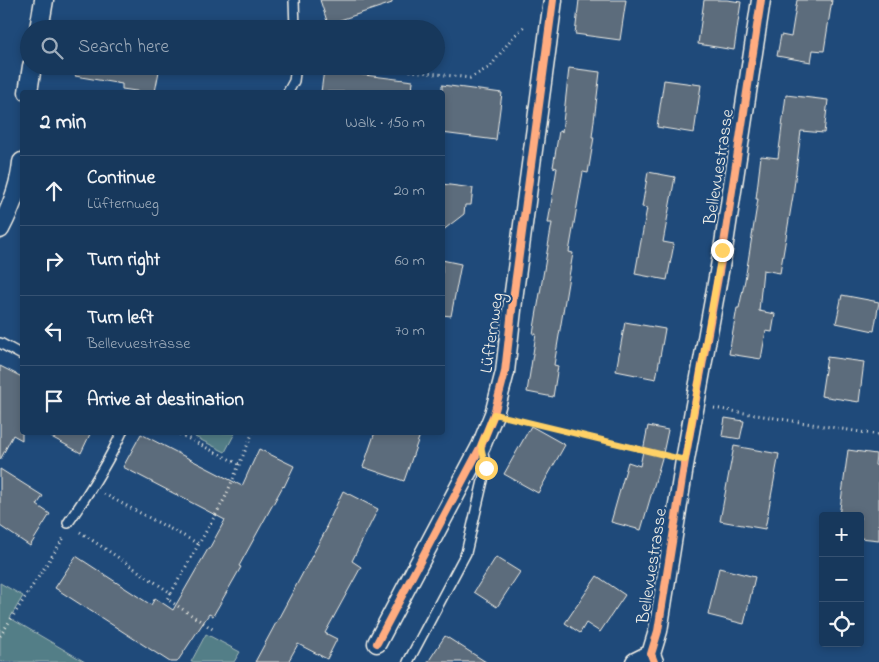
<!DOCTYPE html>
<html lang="en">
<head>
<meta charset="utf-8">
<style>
  :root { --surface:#17385c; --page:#244365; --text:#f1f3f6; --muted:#9eacbb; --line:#365272 }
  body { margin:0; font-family:"Indie Flower",sans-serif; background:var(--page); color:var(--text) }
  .controls { position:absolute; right:15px; bottom:15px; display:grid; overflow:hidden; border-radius:5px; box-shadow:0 2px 8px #0003 }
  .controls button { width:45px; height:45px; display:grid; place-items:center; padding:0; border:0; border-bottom:1px solid var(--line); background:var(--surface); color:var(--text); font:25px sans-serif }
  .stop { position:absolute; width:15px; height:15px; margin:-11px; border:4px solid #ffd166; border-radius:50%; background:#fff }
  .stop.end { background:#ffd166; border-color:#fff; box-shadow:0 1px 5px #0008 }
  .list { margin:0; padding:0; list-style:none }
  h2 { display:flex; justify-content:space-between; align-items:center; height:65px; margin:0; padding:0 20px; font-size:21px }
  h2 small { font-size:16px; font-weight:400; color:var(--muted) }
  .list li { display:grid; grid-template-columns:32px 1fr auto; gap:15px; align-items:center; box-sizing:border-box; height:70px; padding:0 20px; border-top:1px solid var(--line) }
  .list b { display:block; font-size:19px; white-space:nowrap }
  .list p { margin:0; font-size:16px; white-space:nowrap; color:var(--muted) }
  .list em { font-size:16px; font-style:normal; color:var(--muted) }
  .icon { flex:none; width:28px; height:28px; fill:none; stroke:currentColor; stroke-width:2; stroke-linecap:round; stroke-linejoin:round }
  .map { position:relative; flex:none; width:879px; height:662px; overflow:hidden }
  .search { position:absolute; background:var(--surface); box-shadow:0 2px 8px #0003; left:20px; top:20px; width:425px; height:55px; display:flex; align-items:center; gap:12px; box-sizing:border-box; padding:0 18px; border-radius:28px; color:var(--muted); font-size:19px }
  .panel { position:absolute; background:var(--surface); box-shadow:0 2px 8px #0003; left:20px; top:90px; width:425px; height:345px; border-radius:5px }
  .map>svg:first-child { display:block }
</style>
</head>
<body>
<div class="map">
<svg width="879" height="662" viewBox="0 0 879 662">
  <rect width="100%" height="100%" fill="#1f4a7a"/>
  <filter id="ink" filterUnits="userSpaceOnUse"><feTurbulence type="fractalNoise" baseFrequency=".02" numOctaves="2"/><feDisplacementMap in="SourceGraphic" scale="10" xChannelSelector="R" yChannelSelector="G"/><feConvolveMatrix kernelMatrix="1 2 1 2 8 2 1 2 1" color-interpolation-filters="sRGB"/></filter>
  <g filter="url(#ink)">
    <path fill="#527e87" stroke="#a3b8b8" d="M198 433V432L235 433 225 452 195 437Z
      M0 583 23 596 10 618 85 662H0Z
      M206 634 240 652 234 662H191Z"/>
    <path fill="#5c6c7c" stroke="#f4f1e8" d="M320 0H392V3L328 24Z
      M579 0H626L620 40 575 34Z
      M704 0H727L741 2 734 50 698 44Z
      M797 0H832L824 51 813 50 811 62 777 56 781 35 791 37Z
      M76 66H160L155 92H143L122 89V84L75 76Z
      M569 68 600 72 592 137H594L588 173 583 172 569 252 573 253 554 365 558 366 553 397 527 392 536 334H533L552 223H548L557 168 553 167 559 131 562 132Z
      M324 70 413 81 412 92H321Z
      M664 80 701 85 694 133 657 127Z
      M442 85 502 93 496 140 442 133Z
      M786 95 828 100 824 133 801 131 793 196 780 273 763 270 759 311 775 314 772 332 766 331 761 359 729 354 737 308H739L745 280 758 199H756L761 156 778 158Z
      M648 172 675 177 663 242 674 244 667 280 635 274 647 208 642 207Z
      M442 184 473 188 471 205H465L464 214 442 231Z
      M442 260 461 264 451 316 442 315Z
      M842 295 879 302 874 331 836 323Z
      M625 322 665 329 656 379 616 371Z
      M827 357 864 362 859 402 821 396Z
      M0 366 22 377V440L13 435 0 460Z
      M725 418 744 421 740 439 722 436Z
      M531 426 565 445 538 493 504 474Z
      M648 426 668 430 662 458 641 530 611 522 628 462 640 466Z
      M42 432H91L81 453Z
      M375 432H421L404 481 363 467Z
      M141 434 242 486 259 449 294 466 284 487 283 486 239 566 241 567 213 616 209 614 177 662H170L55 588 76 556 151 605 155 598 173 610 208 549H209L225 520 123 467Z
      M734 446 779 454 765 529 720 521Z
      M848 450 876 454 875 465 879 466V540L860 538V516H839Z
      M0 469 43 496 37 505 50 514 30 546 0 526Z
      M343 491 378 509 352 561 361 567 325 633 337 639 327 659 298 644 288 662H255L327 528 326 527Z
      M496 557 520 572 497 607 474 592Z
      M719 568 755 577 744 624 708 615Z
      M597 576 625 595 600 632 586 623 580 633 565 623Z
      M445 636 486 662H428Z"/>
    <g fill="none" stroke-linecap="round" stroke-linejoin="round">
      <g stroke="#f4f1e8" stroke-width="12">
        <path id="lane" d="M294 0 295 29
          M288 92 294 81 296 66
          M0 343 22 355
          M68 523C88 494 107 465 122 432
          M408 662 466 553 486 468 482 449"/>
      </g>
      <g stroke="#f4f1e8" stroke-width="21">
        <path id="street" d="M39 29 44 0
          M28 92 32 66
          M0 229C11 208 20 186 22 162
          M377 643 481 446 494 414 505 372 514 292 553 0
          M635 662 651 654
          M654 662 651 654 658 631 685 460 723 250 761 0"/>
      </g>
      <path stroke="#f4f1e8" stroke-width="3" stroke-dasharray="1 4" stroke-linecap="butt" d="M370 66 470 78 490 67 512 38 525 26
        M714 408 879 435
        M511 418 668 456
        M175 432 239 464
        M104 494 199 544
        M80 532 171 593 167 599 214 630
        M171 593 225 498 253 432
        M0 636 65 536"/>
      <use href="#lane" stroke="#1f4a7a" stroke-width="9"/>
      <use href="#street" stroke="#1f4a7a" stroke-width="18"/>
      <g stroke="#1f4a7a" stroke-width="11">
        <path id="cycleway" d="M377 643 481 446 494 414 505 372 514 292 553 0
          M654 662 651 654 658 631 685 460 723 250 761 0"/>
      </g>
      <use href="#cycleway" stroke="#ffac80" stroke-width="8"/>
    </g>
  </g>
  <g fill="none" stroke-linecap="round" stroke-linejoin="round" filter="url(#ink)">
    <path stroke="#ffd166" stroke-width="6" d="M486 468 481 446 494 414 685 460 722 250"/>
  </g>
  <g text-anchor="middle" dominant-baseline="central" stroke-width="4" stroke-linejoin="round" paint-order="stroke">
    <g font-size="18" fill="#f4f1e8" stroke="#1f4a7a">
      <text transform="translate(720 167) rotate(-81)">Bellevuestrasse</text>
      <text transform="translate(493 333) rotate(-82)">Lüfternweg</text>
      <text transform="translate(653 566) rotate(-81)">Bellevuestrasse</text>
    </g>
  </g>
</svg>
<div class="controls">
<button>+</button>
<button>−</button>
<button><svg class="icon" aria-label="locate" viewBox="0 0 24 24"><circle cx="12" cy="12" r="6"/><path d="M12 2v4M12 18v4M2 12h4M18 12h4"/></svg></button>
</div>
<div class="stop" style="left:486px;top:468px"></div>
<div class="stop end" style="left:722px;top:250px"></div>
<div class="search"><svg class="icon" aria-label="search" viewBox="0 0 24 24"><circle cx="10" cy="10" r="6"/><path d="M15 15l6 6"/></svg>Search here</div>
<section class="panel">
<h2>2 min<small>Walk · 150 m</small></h2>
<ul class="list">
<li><svg class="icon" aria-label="ahead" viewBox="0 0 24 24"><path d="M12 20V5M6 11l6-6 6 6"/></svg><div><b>Continue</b><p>Lüfternweg</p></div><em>20 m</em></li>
<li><svg class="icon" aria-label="right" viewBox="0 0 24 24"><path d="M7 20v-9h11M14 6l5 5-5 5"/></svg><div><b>Turn right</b></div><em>60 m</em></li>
<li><svg class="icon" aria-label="left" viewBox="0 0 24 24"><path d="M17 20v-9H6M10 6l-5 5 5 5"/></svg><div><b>Turn left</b><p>Bellevuestrasse</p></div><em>70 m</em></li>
<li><svg class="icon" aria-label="arrive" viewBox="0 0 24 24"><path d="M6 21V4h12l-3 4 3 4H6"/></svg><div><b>Arrive at destination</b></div></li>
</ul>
</section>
</div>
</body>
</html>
